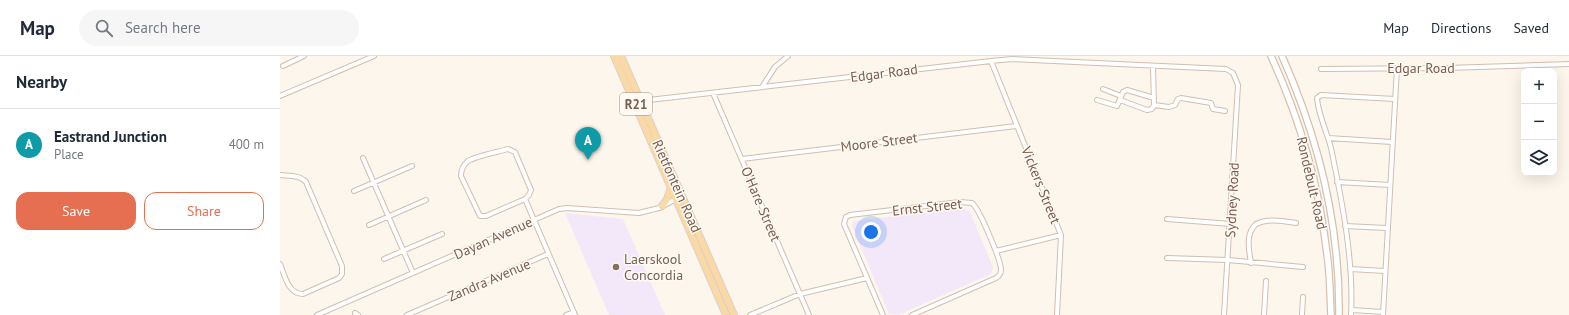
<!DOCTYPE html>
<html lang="en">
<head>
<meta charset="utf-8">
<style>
  :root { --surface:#fff; --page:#f6f6f7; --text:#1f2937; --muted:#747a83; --line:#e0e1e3; --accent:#e76f51 }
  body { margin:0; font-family:"PT Sans",sans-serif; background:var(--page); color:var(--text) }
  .controls { position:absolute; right:12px; top:12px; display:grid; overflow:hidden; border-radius:8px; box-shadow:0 4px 16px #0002 }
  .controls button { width:36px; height:36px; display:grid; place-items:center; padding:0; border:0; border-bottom:1px solid var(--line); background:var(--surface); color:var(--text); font:20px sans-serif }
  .you { position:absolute; left:591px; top:176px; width:14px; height:14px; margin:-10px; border:3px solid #fff; border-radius:50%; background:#1a73e8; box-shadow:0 0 0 6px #1a73e833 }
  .badge { display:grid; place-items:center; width:26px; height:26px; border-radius:50%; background:var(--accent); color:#fff; font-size:13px; font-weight:700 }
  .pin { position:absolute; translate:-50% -33px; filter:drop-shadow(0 1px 2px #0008) }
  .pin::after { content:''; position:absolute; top:21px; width:14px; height:12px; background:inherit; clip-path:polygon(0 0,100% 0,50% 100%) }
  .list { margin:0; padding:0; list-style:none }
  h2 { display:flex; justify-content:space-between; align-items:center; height:52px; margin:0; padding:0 16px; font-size:17px }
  h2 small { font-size:13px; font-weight:400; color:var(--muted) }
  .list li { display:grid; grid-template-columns:26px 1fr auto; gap:12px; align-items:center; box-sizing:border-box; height:72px; padding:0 16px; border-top:1px solid var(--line) }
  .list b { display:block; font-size:15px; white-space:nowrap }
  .list p { margin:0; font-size:13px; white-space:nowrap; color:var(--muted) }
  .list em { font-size:13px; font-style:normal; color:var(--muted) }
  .actions { display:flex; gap:8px; padding:12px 16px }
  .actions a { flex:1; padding:9px 0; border:1px solid var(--accent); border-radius:12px; text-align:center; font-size:14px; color:var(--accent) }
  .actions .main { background:var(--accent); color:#fff }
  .icon { flex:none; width:22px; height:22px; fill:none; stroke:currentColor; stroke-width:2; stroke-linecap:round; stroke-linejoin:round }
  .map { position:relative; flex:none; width:1289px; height:259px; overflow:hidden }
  header { display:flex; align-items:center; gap:24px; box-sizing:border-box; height:56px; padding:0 20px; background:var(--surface); border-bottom:1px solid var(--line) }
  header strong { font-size:19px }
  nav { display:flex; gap:22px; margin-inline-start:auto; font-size:14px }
  .search { width:280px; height:36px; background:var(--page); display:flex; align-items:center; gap:10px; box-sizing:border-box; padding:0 14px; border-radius:22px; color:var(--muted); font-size:15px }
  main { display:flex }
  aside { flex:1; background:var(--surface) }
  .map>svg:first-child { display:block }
</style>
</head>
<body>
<header>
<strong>Map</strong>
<div class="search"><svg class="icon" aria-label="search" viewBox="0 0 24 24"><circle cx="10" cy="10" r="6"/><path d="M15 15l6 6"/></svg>Search here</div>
<nav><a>Map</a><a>Directions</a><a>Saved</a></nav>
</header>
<main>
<aside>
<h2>Nearby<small></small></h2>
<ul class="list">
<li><span class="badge" style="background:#0f9aa8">A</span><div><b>Eastrand Junction</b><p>Place</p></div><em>400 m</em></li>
</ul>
<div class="actions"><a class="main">Save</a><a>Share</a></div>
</aside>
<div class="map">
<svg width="1289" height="259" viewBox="0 0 1289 259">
  <rect width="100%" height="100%" fill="#fdf6ec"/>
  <path fill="#f3e8fa" d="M684 152 690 156 713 211 711 218 618 259 609 258 572 170 573 165Z
    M285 157 343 163 385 259H329Z"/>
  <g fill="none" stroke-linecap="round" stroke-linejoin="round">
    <g stroke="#d1beb0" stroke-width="6">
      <path id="street" d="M711 5 781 179 777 259
        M3 10 24 0
        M1041 13 1166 12 1289 8
        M482 31 495 11 508 0
        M823 33 841 40
        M433 37 529 259
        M0 40 94 0
        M817 44 837 50 843 36 847 34 874 42
        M840 44 867 54 872 53 874 49 873 10
        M360 45 711 5 732 3 946 13 953 17 958 29 944 259
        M874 49 889 51 895 49 898 43 901 42 931 47 933 53 945 55
        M1048 82 1112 86
        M228 93 235 96 251 134 249 139 245 143 206 160H200L181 120C181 114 183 109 188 105 196 100 218 96 228 93Z
        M83 102 133 217
        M462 103 736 70
        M0 119C9 120 20 119 26 126L62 210V218L59 222 23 238C8 238 5 220 0 208
        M1057 126 1110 129
        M74 135 132 110
        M245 143 295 259
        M887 163 951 168
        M89 169 146 144
        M1065 170 1107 172
        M716 195 781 179
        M887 202 948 204 1023 211
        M104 203 162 178
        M971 207C969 194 965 178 976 168 988 162 1003 165 1016 167
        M1070 213 1105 215
        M1072 254 1103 256
        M75 257 78 259
        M37 259 279 153 287 152 359 157 379 152 402 140
        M127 259 268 198
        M286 259 294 256
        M470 259 520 238 587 222
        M603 259 564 168 566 161 570 159 680 146 692 147C699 152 721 204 721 214 721 218 719 220 716 222L632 259
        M984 259 986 225
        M1022 259 1023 241
        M1071 259C1074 205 1062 145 1051 92 1047 76 1038 58 1037 42L1041 39 1115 43
        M1103 259 1117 12"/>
    </g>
    <g stroke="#d6c0b0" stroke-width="8">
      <path id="secondary" d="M991 0C1020 63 1039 129 1047 198 1050 218 1050 239 1051 259
        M1002 0C1038 81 1060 170 1059 259"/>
    </g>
    <g stroke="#dad1cd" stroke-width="8">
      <path id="primary" d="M334 0 446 259
        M341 0 454 259
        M382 150 387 143 391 131"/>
    </g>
    <use href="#street" stroke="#fff" stroke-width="4"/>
    <use href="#secondary" stroke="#fff" stroke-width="5.5"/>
    <use href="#primary" stroke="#fbd9a5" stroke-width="6"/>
  </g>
  <circle fill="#8d6e63" stroke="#fffaf3" stroke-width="1.5" cx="336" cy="211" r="4"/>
  <g text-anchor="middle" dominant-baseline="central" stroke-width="3" stroke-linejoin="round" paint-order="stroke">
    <rect fill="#fffaf3" stroke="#a28b7f" stroke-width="1" x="340" y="37" width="32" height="22" rx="3"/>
    <g font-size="13" font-weight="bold" fill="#7a5c4d">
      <text x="356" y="48">R21</text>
    </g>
    <g font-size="14" fill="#7a5c4d" stroke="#fffaf3">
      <text x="1141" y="12">Edgar Road</text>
      <text transform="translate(604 17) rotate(-7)">Edgar Road</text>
      <text transform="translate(599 86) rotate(-7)">Moore Street</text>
      <text transform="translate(1032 127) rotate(77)">Rondebult Road</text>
      <text transform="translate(761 129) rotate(68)">Vickers Street</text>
      <text transform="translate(397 130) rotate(66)">Rietfontein Road</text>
      <text transform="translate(952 144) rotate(-87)">Sydney Road</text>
      <text transform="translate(481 148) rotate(67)">O'Hare Street</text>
      <text transform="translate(647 151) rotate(-6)">Ernst Street</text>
      <text transform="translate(213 182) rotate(-24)">Dayan Avenue</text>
      <text transform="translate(209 224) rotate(-23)">Zandra Avenue</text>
    </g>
    <g font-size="14" fill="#785e54" stroke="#fffaf3" text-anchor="start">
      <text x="344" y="203">Laerskool<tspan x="344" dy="16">Concordia</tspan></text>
    </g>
  </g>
</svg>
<div class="controls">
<button>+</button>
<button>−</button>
<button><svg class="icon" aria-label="layers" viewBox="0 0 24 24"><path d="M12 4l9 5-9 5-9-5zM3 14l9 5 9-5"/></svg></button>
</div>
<div class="you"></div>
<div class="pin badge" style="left:308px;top:104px;background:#0f9aa8">A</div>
</div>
</main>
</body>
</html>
